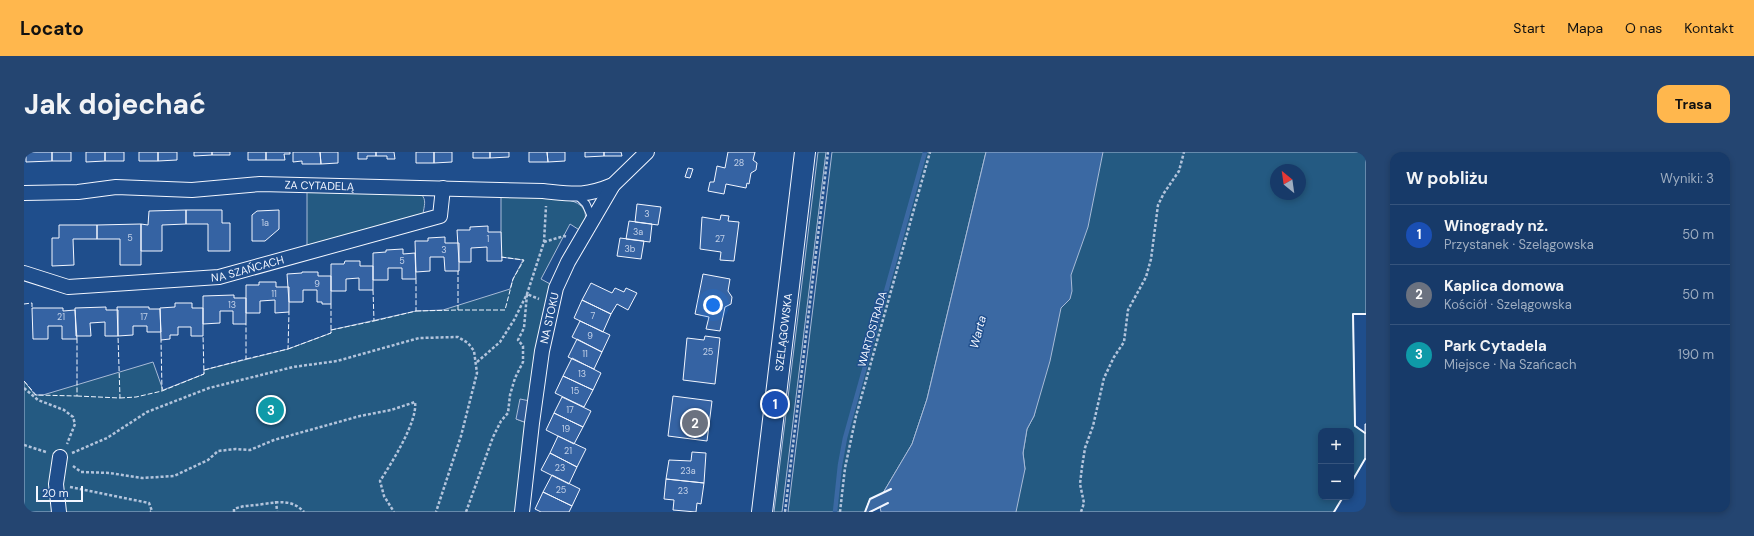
<!DOCTYPE html>
<html lang="pl">
<head>
<meta charset="utf-8">
<style>
  :root { --surface:#173a69; --page:#244571; --text:#f1f3f6; --muted:#9eadc0; --line:#36547d; --accent:#ffb74d }
  body { margin:0; font-family:"DM Sans",sans-serif; background:var(--page); color:var(--text) }
  .controls { position:absolute; right:12px; bottom:12px; display:grid; overflow:hidden; border-radius:8px; box-shadow:0 2px 6px #0003 }
  .controls button { width:36px; height:36px; display:grid; place-items:center; padding:0; border:0; border-bottom:1px solid var(--line); background:var(--surface); color:var(--text); font:20px sans-serif }
  .compass { position:absolute; left:1246px; top:12px; width:36px; height:36px; border-radius:50%; background:var(--surface); box-shadow:0 2px 6px #0003; rotate:331deg }
  .scale { position:absolute; left:12px; bottom:10px; width:47px; box-sizing:border-box; padding-left:4px; border:2px solid #f2f6ff; border-top:0; font-size:11px; line-height:14px; white-space:nowrap; color:#f2f6ff; -webkit-text-stroke:3px #1f4e8c; paint-order:stroke }
  .you { position:absolute; left:689px; top:153px; width:14px; height:14px; margin:-10px; border:3px solid #fff; border-radius:50%; background:#1a73e8; box-shadow:0 0 0 6px #1a73e833 }
  .badge { display:grid; place-items:center; width:26px; height:26px; border-radius:50%; background:var(--accent); color:#fff; font-size:13px; font-weight:700 }
  .pin { position:absolute; translate:-50% -50%; border:2px solid #fff; box-shadow:0 1px 4px #0006 }
  .list { margin:0; padding:0; list-style:none }
  h2 { display:flex; justify-content:space-between; align-items:center; height:52px; margin:0; padding:0 16px; font-size:17px }
  h2 small { font-size:13px; font-weight:400; color:var(--muted) }
  .list li { display:grid; grid-template-columns:26px 1fr auto; gap:12px; align-items:center; box-sizing:border-box; height:60px; padding:0 16px; border-top:1px solid var(--line) }
  .list b { display:block; font-size:15px; white-space:nowrap }
  .list p { margin:0; font-size:13px; white-space:nowrap; color:var(--muted) }
  .list em { font-size:13px; font-style:normal; color:var(--muted) }
  .map { position:relative; flex:none; width:1342px; height:360px; overflow:hidden; border-radius:12px }
  header { display:flex; align-items:center; gap:24px; box-sizing:border-box; height:56px; padding:0 20px; background:var(--accent); color:#111 }
  header strong { font-size:19px }
  nav { display:flex; gap:22px; margin-inline-start:auto; font-size:14px }
  .intro { display:flex; align-items:center; justify-content:space-between; box-sizing:border-box; height:96px; padding:0 24px }
  h1 { margin:0; font-size:28px }
  .button { padding:10px 18px; border-radius:12px; background:var(--accent); color:#111; font-size:14px; font-weight:700 }
  main { display:flex; gap:24px; padding:0 24px }
  aside { flex:1; background:var(--surface); border-radius:12px; box-shadow:0 2px 6px #0003 }
  .map>svg:first-child { display:block }
</style>
</head>
<body>
<header>
<strong>Locato</strong>
<nav><a>Start</a><a>Mapa</a><a>O nas</a><a>Kontakt</a></nav>
</header>
<div class="intro"><h1>Jak dojechać</h1><a class="button">Trasa</a></div>
<main>
<div class="map">
<svg width="1342" height="360" viewBox="0 0 1342 360">
  <rect width="100%" height="100%" fill="#1f4e8c"/>
  <path fill="#245a82" stroke="#a8bbd7" fill-rule="evenodd" d="M794 0H802L758 360H750Z
    M808 0H962L903 247 888 292 859 341 846 347 841 360H764Z
    M1071 0H1342V162H1329L1331 273 1341 281V307L1327 331V279H1297V345H1319L1310 360H979L1001 317 999 301 1003 277 1010 264ZM1252 18H1276V42H1252Z
    M283 40 397 42C403 48 400 54 399 62L283 94Z
    M477 44C493 44 545 43 556 53 565 61 561 70 557 79L546 72 517 127 528 133 506 249 492 267 503 271 493 360H0V229L11 243H19L129 210 139 238 180 222V218L264 197 307 181V178L392 159 419 158 486 137 489 127 499 108 477 105Z"/>
  <path fill="#305b95" stroke="#a8bbd7" d="M496 247 506 249 503 271 492 267Z"/>
  <path fill="#3b69a3" stroke="#a8bbd7" d="M962 0H1079L1064 75 1047 123 1048 139 1046 147 1037 156 1026 209 1010 264 1003 277 999 301 1001 317 992 360H857L856 355 846 360H841L846 347 859 341 888 292 903 247Z"/>
  <g fill="none" stroke-linecap="round" stroke-linejoin="round">
    <path stroke="#3b69a3" stroke-width="4.5" d="M811 360 816 313 821 286 901 0"/>
  </g>
  <path fill="#3563a3" stroke="#f2f6ff" d="M2 0H28V9L2 10Z
    M28 0H47V9H28Z
    M62 0H81V9L62 10Z
    M81 0H100V9H81Z
    M115 0H134V9H115Z
    M134 0H153V8L134 9Z
    M170 0H188V3L170 4Z
    M188 0H206V3H188Z
    M224 0H242V8H224Z
    M242 0H266V2H260L261 8H242Z
    M269 0H296L297 12H278V9L269 10Z
    M296 0H314V11L297 12Z
    M334 0H352V4H343V7H334Z
    M352 0H370L371 7H363V4H352Z
    M392 0H410V11H392Z
    M410 0H428V10L410 11Z
    M449 0H466V6H449Z
    M466 0H485V5L466 6Z
    M505 0H523L524 10H505Z
    M523 0H541V9L524 10Z
    M561 0H580V4L561 5Z
    M580 0H597L598 4H580Z
    M704 0H731L729 8 733 11 732 18 727 21 725 32 723 31 722 36 702 32 700 42 684 39 686 30H690L693 14 701 16Z
    M664 16 669 17 666 26 661 25Z
    M613 52 637 55 634 73 611 70Z
    M162 58V72L138 73V99H117V72L124 73 125 59Z
    M162 58H198V71H206V99H184V72H162Z
    M255 58V77L241 89H228V63L233 59Z
    M697 63 705 64 704 69 715 70 710 109 696 108 697 100 676 97 678 65 696 68Z
    M605 69 628 72 626 90 602 87Z
    M117 72V113H96V87H73V73Z
    M35 73H73V87H49L50 113 28 114V86H35Z
    M464 74V80H477L478 109H463V95L447 96V110H435L433 78H446V75Z
    M421 85V91H435V119H421L420 105H406V119L392 120 391 89H404V86Z
    M596 86 620 89 617 107 593 104Z
    M379 97V102L391 101 392 127H378V116H364V128H349V101L362 100V98Z
    M321 109H336V114H349V138H335V126L322 127V139H307V112H320Z
    M278 120H294V124H307V152H298V150H293V138H279V150H265L263 122 278 121Z
    M679 122 706 127 704 139 708 145 707 152 701 155 696 179 682 177 685 165 671 162Z
    M235 130H252V135H265V160L251 161V148L236 149V161H222V133H235Z
    M567 131 588 141 591 136 600 140 602 136 613 141 604 158 593 152 587 162 558 148Z
    M210 143V146H222V172H209V159H196V171L179 172V144Z
    M558 148 587 162 579 180 550 166Z
    M151 151H168V156H179V184H167V175H154V183H146V187L137 188 136 156 151 155Z
    M82 155V158H94V184H81V170L66 171 67 184H52L51 156Z
    M93 155H125V157H136L137 180H123V174H109V183L94 184Z
    M8 156H39V159L51 158 53 187H38V174H24V187H9Z
    M556 169 586 183 578 200 548 185Z
    M681 184 696 186 691 232 659 228 663 186 680 188Z
    M553 187 578 200 570 217 544 205Z
    M548 206 577 221 569 238 539 224Z
    M539 224 569 238 560 255 531 241Z
    M649 244 688 249 683 289 644 284Z
    M538 245 567 259 559 275 530 261Z
    M530 261 559 275 550 292 522 278Z
    M1341 272H1342V307H1341Z
    M534 284 562 297 553 315 526 301Z
    M668 300 682 301 680 331 642 327 645 308 667 309Z
    M526 301 553 315 545 332 517 318Z
    M528 323 556 337 548 354 519 340Z
    M642 327 680 331 677 352 673 351 672 360 649 358 650 348 640 347Z
    M519 340 548 354 545 360H517L511 357Z"/>
  <g fill="none" stroke-linecap="round" stroke-linejoin="round">
    <g stroke="#f2f6ff" stroke-width="9">
      <path id="lane" d="M552 42 562 52 569 68"/>
    </g>
    <g stroke="#f2f6ff" stroke-width="16">
      <g id="street">
        <path id="s1" d="M0 41 54 40 92 35 168 38 236 32 519 39C549 42 560 45 589 33"/>
        <path id="s2" d="M0 121 44 135 195 125 416 64 419 36"/>
        <path d="M35 360 32 332 36 305"/>
        <path id="s3" d="M498 360 508 271 518 199 532 136 544 110 589 33 623 0"/>
      </g>
    </g>
    <g stroke="#f2f6ff" stroke-width="22">
      <g id="secondary">
        <path id="s4" d="M738 360 781 0"/>
      </g>
    </g>
    <path stroke="#b3c4dc" stroke-width="2.5" stroke-dasharray="3 2" stroke-linecap="butt" d="M520 90 540 84 543 85
      M453 210 476 190 490 168 503 142 520 90 522 54
      M0 236 14 248 40 258 49 265 51 272 43 292
      M0 293 22 300
      M48 301 83 286 123 260 185 236 269 215 313 209 395 186 434 185 444 191 450 199 453 221 437 284 412 360
      M49 314 57 320 86 321 118 326 150 324 184 308 194 299 212 297 226 298 250 288 336 264 367 258 391 250C394 269 367 312 356 329L360 344 370 360
      M46 335 125 351 128 359 126 360
      M252 349 253 359
      M210 360V357C220 353 228 354 239 352 255 350 268 347 280 360
      M442 360 469 285 477 269 484 261 486 243 491 226 499 210V194L494 188 500 176 503 142 515 147
      M761 360 804 0
      M816 360 821 316 832 264 906 0
      M1057 360 1060 351 1056 332 1058 315 1061 296 1069 274 1080 226 1090 205 1100 190 1104 158 1122 125 1127 107 1134 53 1140 41 1155 19 1160 0"/>
    <use href="#lane" stroke="#1f4e8c" stroke-width="7"/>
    <use href="#street" stroke="#1f4e8c" stroke-width="14"/>
    <use href="#secondary" stroke="#1f4e8c" stroke-width="20"/>
    <path stroke="#f2f6ff" stroke-width="1" stroke-dasharray="5 2" stroke-linecap="butt" d="M0 152 8 151V156
      M434 158H481L489 127 500 108 477 105
      M392 159 434 158V119
      M350 169 392 159V127
      M307 178 350 169 349 138
      M264 197 307 181V152
      M222 207 264 197 265 160
      M180 218 222 207V172
      M0 229 12 243 53 244V187
      M138 239 180 222 179 184
      M53 244 96 246 94 184
      M96 246 112 245 138 239 137 188"/>
    <path stroke="#f2f6ff" stroke-width="2" d="M1341 281 1331 274 1329 162H1342
      M1327 331 1341 307
      M841 360 846 347 867 337
      M846 360 864 351
      M1310 360 1319 345"/>
  </g>
  <g text-anchor="middle" dominant-baseline="central" stroke-width="3" stroke-linejoin="round" paint-order="stroke">
    <g font-size="9" fill="#c3d1e8">
      <text x="715" y="11">28</text>
      <text x="623" y="62">3</text>
      <text x="241" y="71">1a</text>
      <text x="614" y="80">3a</text>
      <text x="106" y="86">5</text>
      <text x="464" y="87">1</text>
      <text x="696" y="87">27</text>
      <text x="606" y="97">3b</text>
      <text x="420" y="98">3</text>
      <text x="378" y="109">5</text>
      <text x="293" y="132">9</text>
      <text x="250" y="142">11</text>
      <text x="208" y="153">13</text>
      <text x="569" y="164">7</text>
      <text x="37" y="165">21</text>
      <text x="120" y="165">17</text>
      <text x="566" y="184">9</text>
      <text x="684" y="200">25</text>
      <text x="561" y="202">11</text>
      <text x="558" y="222">13</text>
      <text x="551" y="239">15</text>
      <text x="546" y="258">17</text>
      <text x="542" y="277">19</text>
      <text x="544" y="299">21</text>
      <text x="536" y="316">23</text>
      <text x="664" y="319">23a</text>
      <text x="537" y="338">25</text>
      <text x="659" y="339">23</text>
    </g>
    <g font-size="11" fill="#f2f6ff" stroke="#1f4e8c">
      <text stroke="none"><textPath href="#s1" startOffset="296">ZA CYTADELĄ</textPath></text>
      <text stroke="none"><textPath href="#s2" startOffset="227">NA SZAŃCACH</textPath></text>
      <text stroke="none"><textPath href="#s3" startOffset="196">NA STOKU</textPath></text>
      <text transform="translate(848 177) rotate(-74)">WARTOSTRADA</text>
      <text stroke="none"><textPath href="#s4" startOffset="181">SZELĄGOWSKA</textPath></text>
    </g>
    <g font-size="12" font-style="italic" fill="#f2f6ff" stroke="#1f4e8c">
      <text transform="translate(954 180) rotate(-75)">Warta</text>
    </g>
  </g>
</svg>
<div class="controls">
<button>+</button>
<button>−</button>
</div>
<svg class="compass" viewBox="-18 -18 36 36"><path d="M0-13l5 13h-10z" fill="#e53935"/><path d="M0 13l5-13h-10z" fill="#9eadc0"/></svg>
<div class="scale">20 m</div>
<div class="you"></div>
<div class="pin badge" style="left:751px;top:252px;background:#1a4fb4">1</div>
<div class="pin badge" style="left:671px;top:271px;background:#6b7280">2</div>
<div class="pin badge" style="left:247px;top:258px;background:#0f9aa8">3</div>
</div>
<aside>
<h2>W pobliżu<small>Wyniki: 3</small></h2>
<ul class="list">
<li><span class="badge" style="background:#1a4fb4">1</span><div><b>Winogrady nż.</b><p>Przystanek · Szelągowska</p></div><em>50 m</em></li>
<li><span class="badge" style="background:#6b7280">2</span><div><b>Kaplica domowa</b><p>Kościół · Szelągowska</p></div><em>50 m</em></li>
<li><span class="badge" style="background:#0f9aa8">3</span><div><b>Park Cytadela</b><p>Miejsce · Na Szańcach</p></div><em>190 m</em></li>
</ul>
</aside>
</main>
</body>
</html>
